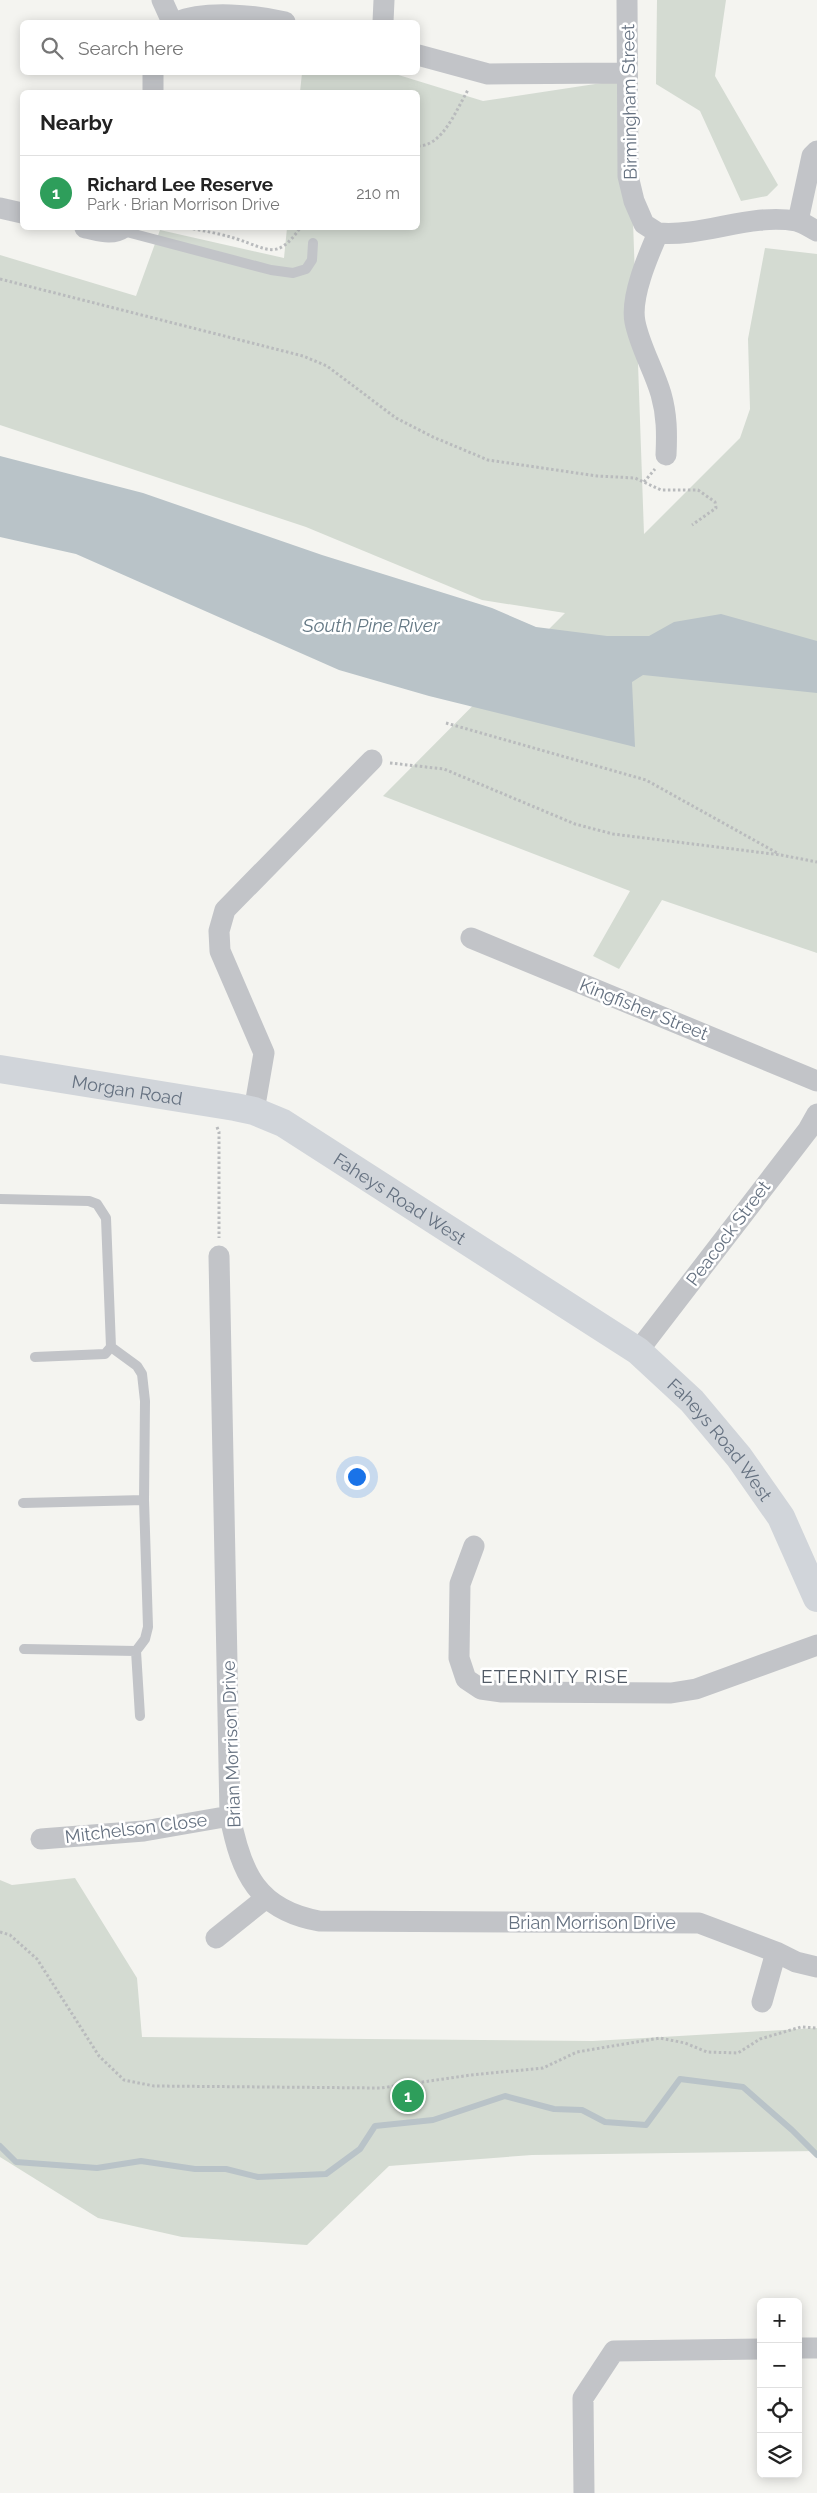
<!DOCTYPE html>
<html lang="en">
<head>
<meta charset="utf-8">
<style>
  :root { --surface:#fff; --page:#f2f2f2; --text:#222; --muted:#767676; --line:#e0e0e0; --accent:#d93025 }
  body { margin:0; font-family:Raleway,sans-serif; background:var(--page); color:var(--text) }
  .controls { position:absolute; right:15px; bottom:15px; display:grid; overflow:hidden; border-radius:8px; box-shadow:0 2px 12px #0003 }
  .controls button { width:45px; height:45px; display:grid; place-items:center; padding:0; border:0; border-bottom:1px solid var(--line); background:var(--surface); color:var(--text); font:25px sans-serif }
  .you { position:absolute; left:356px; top:1476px; width:18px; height:18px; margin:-12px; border:4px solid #fff; border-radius:50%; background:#1a73e8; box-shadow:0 0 0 8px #1a73e833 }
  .badge { display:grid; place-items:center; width:32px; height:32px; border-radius:50%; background:var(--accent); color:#fff; font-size:16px; font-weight:700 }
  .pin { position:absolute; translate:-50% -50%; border:2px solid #fff; box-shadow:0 1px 5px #0006 }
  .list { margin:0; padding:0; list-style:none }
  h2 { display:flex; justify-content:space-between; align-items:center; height:65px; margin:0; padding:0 20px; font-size:21px }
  h2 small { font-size:16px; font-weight:400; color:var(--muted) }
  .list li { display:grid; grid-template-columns:32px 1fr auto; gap:15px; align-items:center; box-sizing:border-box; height:75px; padding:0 20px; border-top:1px solid var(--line) }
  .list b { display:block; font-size:19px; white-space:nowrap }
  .list p { margin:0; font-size:16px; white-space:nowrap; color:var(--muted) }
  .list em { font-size:16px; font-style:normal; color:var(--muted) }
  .icon { flex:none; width:28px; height:28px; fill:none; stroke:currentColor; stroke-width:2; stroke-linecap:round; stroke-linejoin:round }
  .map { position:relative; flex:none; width:817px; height:2493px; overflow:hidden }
  .search { position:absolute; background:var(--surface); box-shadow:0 2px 12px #0003; left:20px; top:20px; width:400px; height:55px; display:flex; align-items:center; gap:12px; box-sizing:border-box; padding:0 18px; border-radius:8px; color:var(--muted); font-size:19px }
  .panel { position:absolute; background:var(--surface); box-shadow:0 2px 12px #0003; left:20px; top:90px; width:400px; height:140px; border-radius:8px }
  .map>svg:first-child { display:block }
</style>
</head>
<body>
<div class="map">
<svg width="817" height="2493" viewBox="0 0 817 2493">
  <rect width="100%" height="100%" fill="#f4f4f0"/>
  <path fill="#d4dbd2" d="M657 0H726L715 76 778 185 767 196 741 201 700 111 656 84Z
    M302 73H392L483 101 628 79 644 534 740 438 750 409 748 339 765 248 817 254V953L662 900 619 969 593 956 630 891 383 796 565 613 482 600 306 527 0 425V255L136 296 160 230 284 258 287 228H418V92H300Z
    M75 1878 137 1978 142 2037 593 2041 817 2028V2151L532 2155 389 2166 307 2245 182 2237 98 2218 0 2157V1880L12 1885Z"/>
  <path fill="#b9c3c8" d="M0 456 143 493 322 555 492 608 536 627 607 636H649L674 622 721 614 817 641V693L643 675 632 682 635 747 429 696 339 670 76 554 0 537Z"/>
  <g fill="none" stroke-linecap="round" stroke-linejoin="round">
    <path stroke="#b9c3c8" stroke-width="6" d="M0 2146 16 2162 97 2168 141 2161 195 2169H226L258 2177 326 2174 360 2149 375 2126 433 2120 505 2096 554 2109 582 2110 605 2122 646 2125 680 2079 743 2087 792 2130 817 2155"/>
    <path stroke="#b9bbbd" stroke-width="3" stroke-dasharray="2.5 2.5" stroke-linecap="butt" d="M418 146C443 146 456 110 468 90
      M188 228C205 231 222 234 237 239 268 249 277 261 300 228
      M0 279 303 356 327 366 396 418 433 437 488 460 597 476 635 478 661 490H698L715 502 716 508 692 525
      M644 482 655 469
      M446 723 646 780 779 854
      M390 763 444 769 575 824 613 834 781 855 817 862
      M217 1127 219 1132V1238
      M0 1932 10 1935 37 1959 99 2056 124 2080 154 2086 381 2088 471 2075 543 2068 577 2052 660 2038 685 2043 707 2052 738 2053 760 2039 801 2027 817 2028"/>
    <path stroke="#c2c4c8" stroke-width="10" d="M119 230 271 270 293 273 306 269 312 260 313 243
      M0 1199 89 1201 97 1204 106 1218 111 1347 105 1354 35 1357
      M111 1347 137 1366 142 1374 145 1401 144 1500 148 1627 145 1639 136 1651 140 1716
      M23 1503 144 1500
      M24 1649 136 1651"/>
    <path stroke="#c2c4c8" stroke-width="21" d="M162 0 172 22
      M627 0 628 176 634 201 644 224 658 233C648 256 630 297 635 322 640 347 654 370 661 394 667 415 667 434 666 455
      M177 22C205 10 256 15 285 22
      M383 22 384 0
      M418 55 488 74 627 73
      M153 72V92
      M0 208 22 213
      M798 221 812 156 817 151
      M85 228C97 230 112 236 123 228
      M658 233C704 237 750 213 796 221 803 222 810 228 817 231
      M471 938 817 1081
      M254 1111 264 1053 220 951 219 931 225 910 372 760
      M219 1256 230 1816C241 1874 258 1910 319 1921L699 1923 776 1952 796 1962 817 1967
      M638 1351 808 1130 817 1114
      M474 1546 460 1584 459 1658 466 1679 481 1689 502 1692 671 1693 696 1689 817 1645
      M41 1839 144 1831 230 1816
      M216 1938 266 1898
      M762 2002 776 1952
      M798 2348H817
      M584 2493 583 2398 614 2351 761 2349"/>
    <path stroke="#d1d5da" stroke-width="28" id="s1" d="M0 1069 235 1107 254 1111 283 1123 638 1351 692 1401 739 1457 781 1517 817 1598"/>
  </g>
  <g text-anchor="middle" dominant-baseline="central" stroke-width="5" stroke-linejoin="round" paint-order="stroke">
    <g font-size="18" fill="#657180" stroke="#fff">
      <text transform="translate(629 102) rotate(-91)">Birmingham Street</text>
      <text transform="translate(644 1009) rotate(22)">Kingfisher Street</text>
      <text stroke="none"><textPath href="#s1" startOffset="129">Morgan Road</textPath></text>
      <text stroke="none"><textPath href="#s1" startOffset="428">Faheys Road West</textPath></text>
      <text transform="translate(728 1233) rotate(-53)">Peacock Street</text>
      <text stroke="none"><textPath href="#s1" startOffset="832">Faheys Road West</textPath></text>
      <text transform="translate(231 1744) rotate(-92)">Brian Morrison Drive</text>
      <text transform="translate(136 1828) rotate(-7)">Mitchelson Close</text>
      <text x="592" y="1922">Brian Morrison Drive</text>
    </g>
    <g font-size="19" font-style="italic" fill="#657985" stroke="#fff">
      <text x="371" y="625">South Pine River</text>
    </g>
    <g font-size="19" letter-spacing="1" fill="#525b66" stroke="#fff">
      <text x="555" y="1676">ETERNITY RISE</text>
    </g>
  </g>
</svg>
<div class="controls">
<button>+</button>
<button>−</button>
<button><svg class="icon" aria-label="locate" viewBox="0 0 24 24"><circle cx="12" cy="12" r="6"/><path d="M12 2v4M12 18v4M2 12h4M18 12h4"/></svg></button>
<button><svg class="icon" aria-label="layers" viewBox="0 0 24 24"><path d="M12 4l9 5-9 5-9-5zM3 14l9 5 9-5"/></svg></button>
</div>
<div class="you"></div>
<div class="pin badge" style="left:408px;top:2096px;background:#2e9e5b">1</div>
<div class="search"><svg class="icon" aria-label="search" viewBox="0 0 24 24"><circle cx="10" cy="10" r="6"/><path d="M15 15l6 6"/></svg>Search here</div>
<section class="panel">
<h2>Nearby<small></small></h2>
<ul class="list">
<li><span class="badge" style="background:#2e9e5b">1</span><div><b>Richard Lee Reserve</b><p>Park · Brian Morrison Drive</p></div><em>210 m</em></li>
</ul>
</section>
</div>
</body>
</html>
